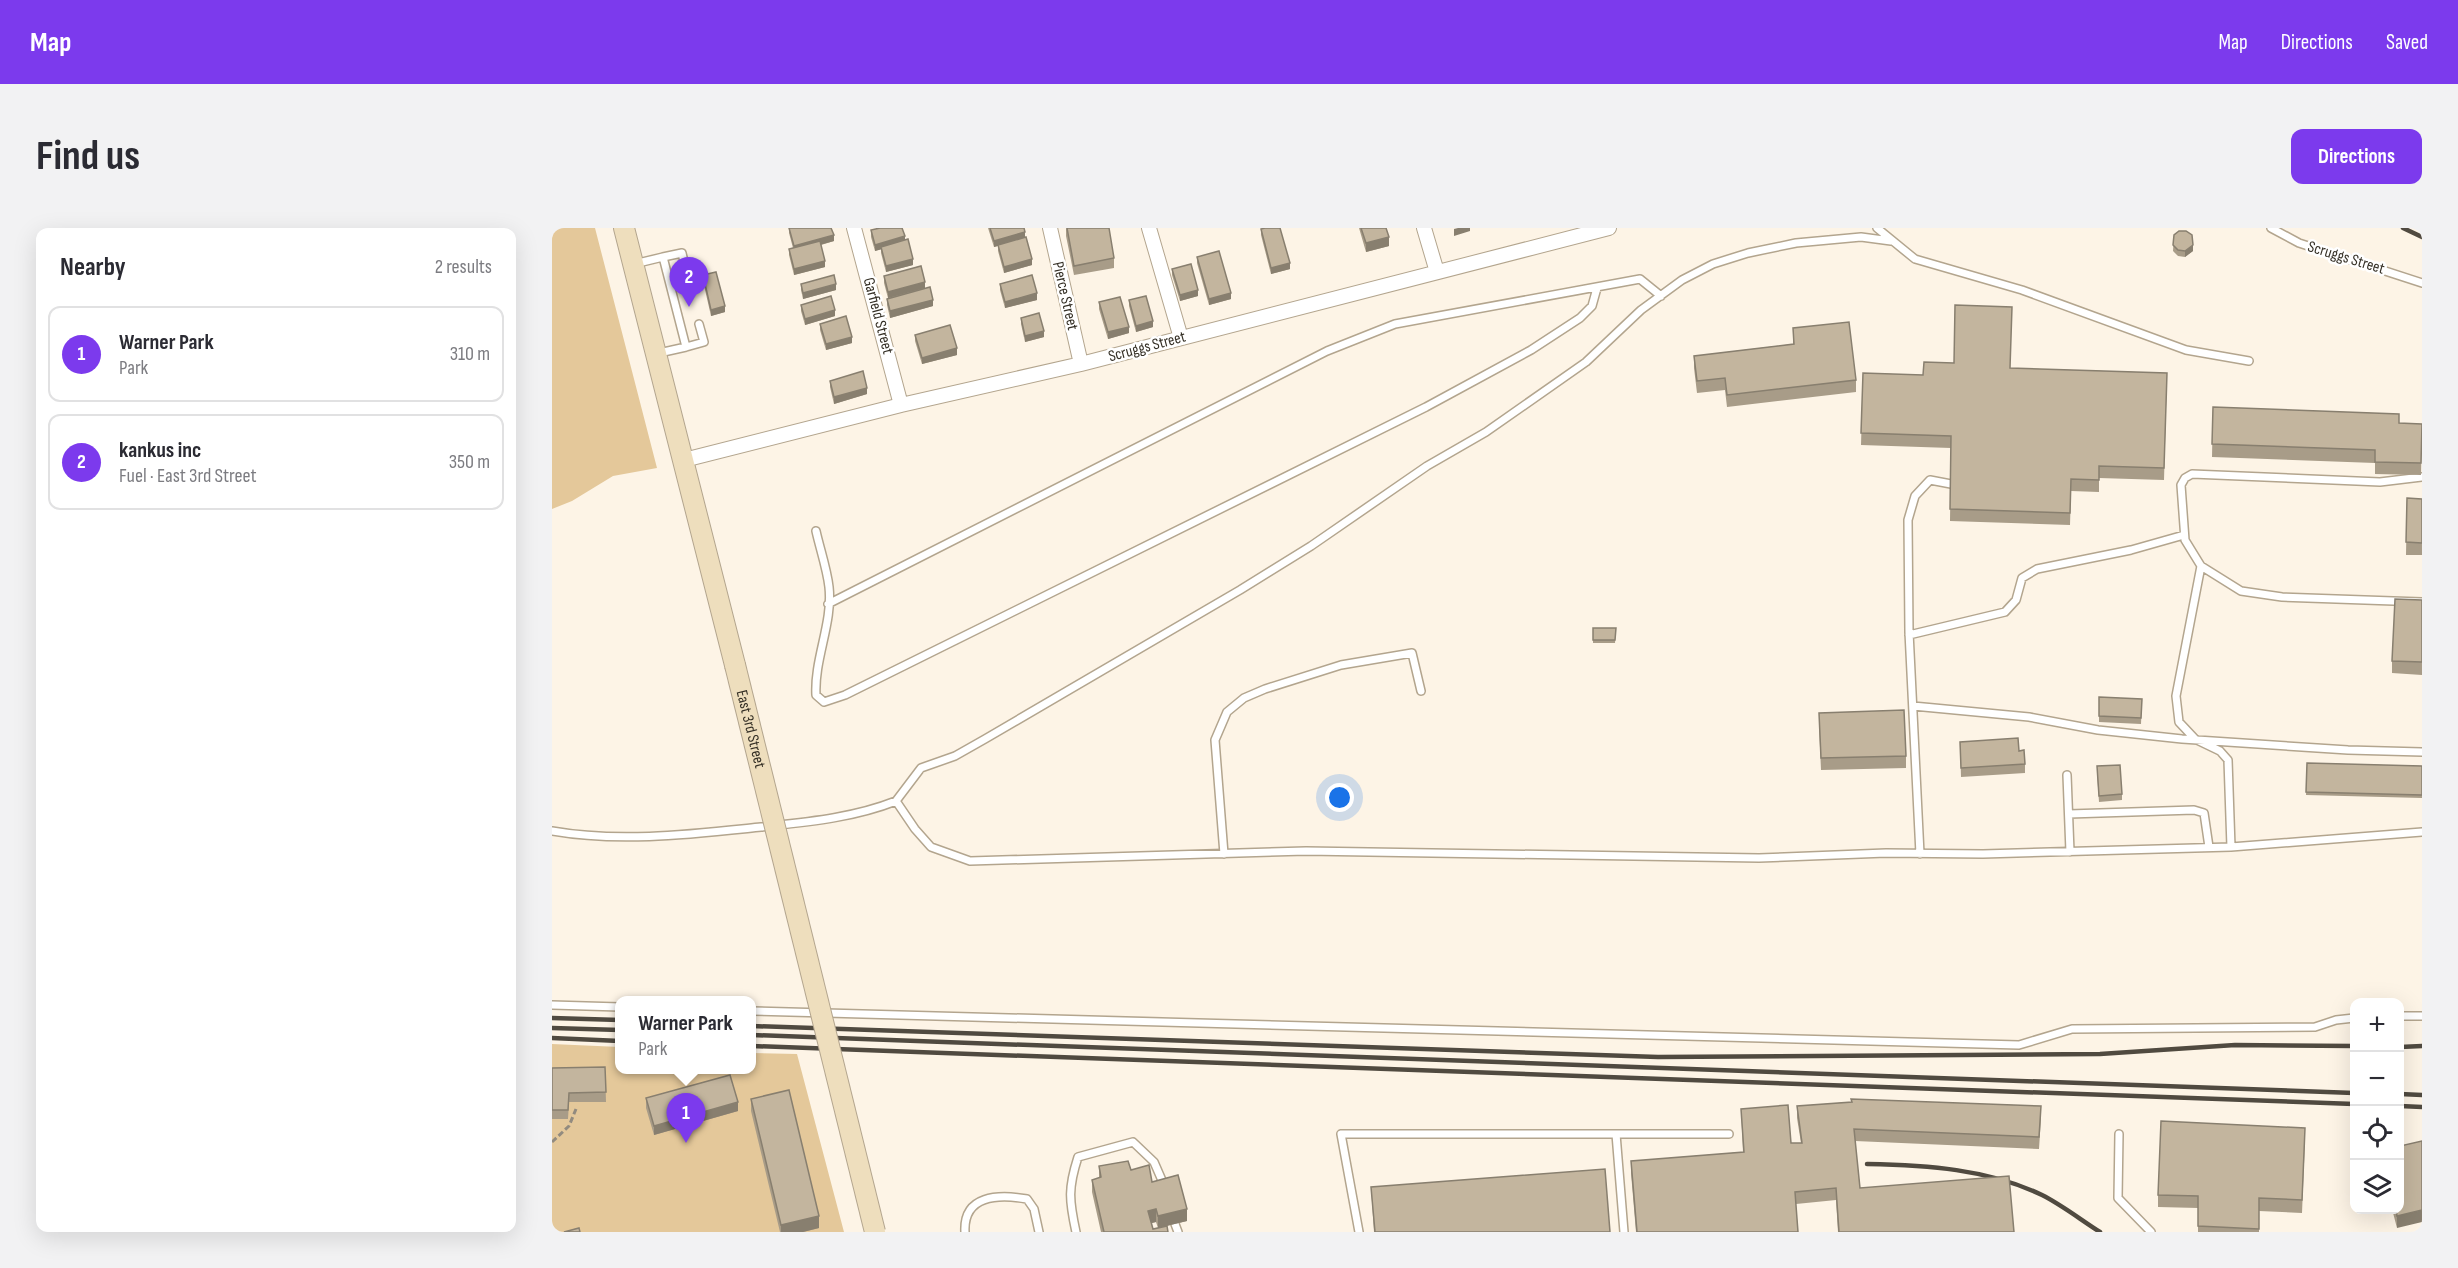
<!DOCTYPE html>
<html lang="en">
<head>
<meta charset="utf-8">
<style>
  :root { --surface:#fff; --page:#f2f2f3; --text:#2b2b33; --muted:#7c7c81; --line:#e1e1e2; --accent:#7c3aed }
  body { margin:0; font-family:"Sofia Sans Condensed",sans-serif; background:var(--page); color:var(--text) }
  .controls { position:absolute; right:18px; bottom:18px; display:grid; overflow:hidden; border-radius:12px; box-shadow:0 6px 24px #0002 }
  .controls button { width:54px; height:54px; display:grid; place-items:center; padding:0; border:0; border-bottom:2px solid var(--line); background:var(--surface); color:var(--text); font:30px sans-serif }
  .you { position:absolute; left:788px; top:570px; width:21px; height:21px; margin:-15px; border:4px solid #fff; border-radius:50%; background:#1a73e8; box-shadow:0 0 0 9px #1a73e833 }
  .badge { display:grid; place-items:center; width:39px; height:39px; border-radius:50%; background:var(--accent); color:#fff; font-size:20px; font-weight:700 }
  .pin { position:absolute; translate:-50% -50px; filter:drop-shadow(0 2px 3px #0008) }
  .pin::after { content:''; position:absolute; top:32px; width:21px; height:18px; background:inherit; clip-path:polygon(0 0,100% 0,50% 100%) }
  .popup { position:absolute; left:63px; top:768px; width:141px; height:78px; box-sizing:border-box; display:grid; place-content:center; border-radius:12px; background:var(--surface); filter:drop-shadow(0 2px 4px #0005); font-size:20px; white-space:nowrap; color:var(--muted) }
  .popup b { font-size:22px; color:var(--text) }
  .popup::after { content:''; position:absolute; left:50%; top:100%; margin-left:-12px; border:12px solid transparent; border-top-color:var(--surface) }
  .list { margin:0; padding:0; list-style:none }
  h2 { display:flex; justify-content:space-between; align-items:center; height:78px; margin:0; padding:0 24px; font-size:26px }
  h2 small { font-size:20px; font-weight:400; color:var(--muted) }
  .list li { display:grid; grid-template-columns:39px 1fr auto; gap:18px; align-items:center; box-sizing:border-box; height:96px; margin:0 12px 12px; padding:0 12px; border:2px solid var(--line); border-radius:12px }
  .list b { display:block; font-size:22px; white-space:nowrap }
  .list p { margin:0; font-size:20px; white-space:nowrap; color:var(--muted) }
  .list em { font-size:20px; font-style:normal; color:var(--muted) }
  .icon { flex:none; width:33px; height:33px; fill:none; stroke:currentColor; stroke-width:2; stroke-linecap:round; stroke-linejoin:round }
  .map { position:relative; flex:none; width:1870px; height:1004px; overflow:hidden; border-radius:12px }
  header { display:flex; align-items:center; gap:36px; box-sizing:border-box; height:84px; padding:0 30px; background:var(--accent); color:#fff }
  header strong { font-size:28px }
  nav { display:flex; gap:33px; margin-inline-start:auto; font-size:21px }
  .intro { display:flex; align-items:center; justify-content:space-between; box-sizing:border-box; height:144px; padding:0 36px }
  h1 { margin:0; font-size:42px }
  .button { padding:15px 27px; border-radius:12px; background:var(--accent); color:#fff; font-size:21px; font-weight:700 }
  main { display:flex; gap:36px; padding:0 36px }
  aside { flex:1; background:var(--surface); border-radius:12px; box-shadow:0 6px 24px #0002 }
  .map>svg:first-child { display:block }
</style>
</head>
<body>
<header>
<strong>Map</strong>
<nav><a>Map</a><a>Directions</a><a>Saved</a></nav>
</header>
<div class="intro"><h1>Find us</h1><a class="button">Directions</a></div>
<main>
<aside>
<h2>Nearby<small>2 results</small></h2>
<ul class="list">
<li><span class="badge">1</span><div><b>Warner Park</b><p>Park</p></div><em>310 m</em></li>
<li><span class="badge">2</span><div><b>kankus inc</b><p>Fuel · East 3rd Street</p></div><em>350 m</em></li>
</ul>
</aside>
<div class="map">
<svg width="1870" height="1004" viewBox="0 0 1870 1004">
  <rect width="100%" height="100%" fill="#fdf4e6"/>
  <path fill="#e4c89a" d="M0 0H43L105 240 61 248 20 273 0 281Z
    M0 816 68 819V842H200V825L245 826 292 1004H0Z"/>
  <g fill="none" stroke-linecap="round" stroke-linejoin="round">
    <g stroke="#b3a58e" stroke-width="10">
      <path id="service" d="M1325 0 1363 31 1470 62 1634 122 1697 133
        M1719 0 1747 15 1870 55
        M111 29 130 25 137 56
        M82 36 111 29 134 119 107 125
        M134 119 152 114 147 96
        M1870 249 1828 254 1640 246 1633 250 1629 257 1633 312 1649 338 1689 363 1730 369 1870 374
        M264 303C268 321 275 341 277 359 281 395 262 431 264 467L272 474 293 467 874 179 979 122 1028 90 1040 78 1045 60
        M1649 338 1624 468 1627 494 1643 511 1668 523 1676 532 1679 619
        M276 376 775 123 843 96 1088 51 1109 68
        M1357 407 1453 384 1464 372 1470 350 1485 341 1579 322 1632 307
        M1361 478 1477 489 1546 502 1630 511 1796 522 1870 524
        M1515 547 1518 624
        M344 573 369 540 403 528 433 511 688 362 759 318 875 238 934 204 1034 134 1089 82 1130 52 1161 36 1196 25 1244 15 1309 9 1339 13
        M1517 586 1642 582 1652 585 1657 619
        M0 603C68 615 141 606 209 599 255 594 301 590 344 573L363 601 379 619 418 633 754 623 1207 630 1334 625 1431 626 1679 619 1870 604
        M672 626 663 512 675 484 692 470 713 461 789 437 860 425 869 463
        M1368 626 1357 404 1356 292 1363 268 1378 252 1399 256
        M0 777 68 779
        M200 783 1467 817 1520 801 1763 799 1784 792 1802 790
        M1848 788H1870
        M1064 906 1072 1004
        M1567 906 1566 970 1599 1004
        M623 996 626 1004
        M413 1004C411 967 446 966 475 971L482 981 487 1004
        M524 1004C517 972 516 960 526 929L581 914 602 934 612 957
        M807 1004 789 906H1177"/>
    </g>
    <g stroke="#b3a58e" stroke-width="16">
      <path id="minor" d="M302 0 349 177
        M498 0 529 136
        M597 0 629 110
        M872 0 885 44
        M132 232 349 177 529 136 1057 0"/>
    </g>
    <g stroke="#b3a58e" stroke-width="22">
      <path id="secondary" d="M72 0 183 437"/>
    </g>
    <path stroke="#928b7f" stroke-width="3" stroke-dasharray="6 3" stroke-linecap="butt" d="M0 914 17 898 24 881"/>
    <use href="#service" stroke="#fff" stroke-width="7"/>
    <use href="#minor" stroke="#fff" stroke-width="14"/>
    <use href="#secondary" stroke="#eedebd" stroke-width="20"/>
    <path stroke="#504a40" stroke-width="4.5" d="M1851 0 1870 9
      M0 790 68 792
      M200 798 1106 829 1548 826 1683 817 1802 818
      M0 800 68 802
      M200 807 1802 865
      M0 810 68 813
      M200 818 1802 876
      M1848 819 1870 818
      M1848 866 1870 867
      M1848 878 1870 879
      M1315 936C1374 937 1436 941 1490 967 1510 977 1529 992 1548 1004"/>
    <g stroke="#b3a58e" stroke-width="22" stroke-linecap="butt">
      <g id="secondary-bridge">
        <path id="s1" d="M183 437 323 1004"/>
      </g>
    </g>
    <use href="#secondary-bridge" stroke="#eedebd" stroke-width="20"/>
  </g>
  <path fill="#a89c88" d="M237 0 282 13 269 17 273 39 242 47 237 27V21L241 20 237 5Z
    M436 0H472L473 9 480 37 452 45 446 23V18L442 19Z
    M514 0 562 30V40L522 47 514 8Z
    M807 0H834L837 18 814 24Z
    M709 1 738 41 719 46 709 7Z
    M319 2 353 12 361 37 334 44 329 25V21L323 23 319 9Z
    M1622 7 1641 23 1633 29 1626 28 1621 23Z
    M645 29 679 71 657 77 645 35Z
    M620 41 646 68 628 73 620 47Z
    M151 47 173 84 159 88 151 53Z
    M332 48 373 60 381 78 338 90 335 77V71L336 70 332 55Z
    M249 56 284 62 251 71 249 62Z
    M448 56 485 72 453 80 448 62Z
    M577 72 601 99 584 104 577 78Z
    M547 74 577 105 556 111 547 81Z
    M249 77 283 88 253 97 249 83Z
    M469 90 492 109 473 114 469 96Z
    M268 96 300 115 274 122 268 102Z
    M1241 100 1304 152V164L1175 179 1173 162 1145 165 1142 140V128L1241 116Z
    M363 107 405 127 370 136 363 113Z
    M1459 140 1615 145 1612 252 1547 250V264L1519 263 1518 297 1398 293 1399 220 1309 217 1311 145 1371 147Z
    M278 153 315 166 282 176 278 159Z
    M1661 179 1847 195 1870 196 1869 247 1823 246V235L1660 229Z
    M1855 270 1870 271V327H1854Z
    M1870 372V447L1840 445V433Z
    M1041 400H1064L1063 415H1041Z
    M1547 469 1590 471 1589 496 1547 494Z
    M1267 497 1354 528V540L1269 542Z
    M1408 514 1467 523 1473 536V545L1409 549Z
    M1755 535 1870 538V570L1754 567Z
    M1545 545 1570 566V572L1547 574Z
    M53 839 54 874H17L16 891H0V840Z
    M94 870 186 883 102 907 94 880Z
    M199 871 267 1000 251 1004H228L199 883Z
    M1299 871 1489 890 1487 921 1303 913 1308 960 1462 1004H1286L1284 972 1244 976 1246 1004H1084L1079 945V933L1191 924 1189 881 1239 915H1249L1245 890V878L1299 874Z
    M1753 912 1750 985 1707 983V1004H1646V980L1606 979V967Z
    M547 938 579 942 600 954 635 993 606 1000 604 994 599 995 601 1001 616 1004H549L540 964V952L547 950Z
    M819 959 1058 1004H822Z
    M1840 981H1848L1845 1000Z"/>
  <path fill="#887f6f" d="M906 0H918V3L902 8V1Z
    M473 4V10L442 19V13Z
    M282 7V13L242 24V18Z
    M353 8V15L323 23V17Z
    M837 9V18L814 24V15Z
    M1641 17V23L1633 29V23Z
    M361 31V37L334 44V38Z
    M480 31V37L452 45V39Z
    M273 33V39L242 47V41Z
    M738 35V41L719 46V40Z
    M373 54V60L336 70V64Z
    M284 56V62L251 71V65Z
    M646 62V68L628 73V67Z
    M485 65V72L453 80V74Z
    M679 65V71L657 77V71Z
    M381 72V78L338 90V83Z
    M173 78V84L159 88V82Z
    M283 82V88L253 97V91Z
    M601 93V99L584 104V98Z
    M577 99V105L556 111V104Z
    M492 103V109L473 114V108Z
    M300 109V115L274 122V116Z
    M405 120V127L370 136V130Z
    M315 160V166L282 176V169Z
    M186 874V883L102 907V898Z
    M604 981V994L596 996V983Z
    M635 981V993L606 1000V988Z
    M1870 982V994L1845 1000V988Z
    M267 988V1000L251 1004H229V997Z"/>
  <path fill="#c3b59e" stroke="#887f6f" stroke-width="1.5" d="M237 0H279L282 7 242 18Z
    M328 0H350L353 8 323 17 319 2Z
    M438 0H472L473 4 442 13Z
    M515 0H557L562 30 522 38Z
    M713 0H728L738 35 719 40 709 1Z
    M809 0H834L837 9 814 15Z
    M1627 3H1634L1640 7 1641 17 1633 23 1626 22 1621 17 1622 7Z
    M474 9 480 31 452 39 446 17Z
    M356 11 361 31 334 38 329 19Z
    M268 13 273 33 242 41 237 21Z
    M667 23 679 65 657 71 645 29Z
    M639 36 646 62 628 67 620 41Z
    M369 38 373 54 336 64 332 48Z
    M164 44 173 78 159 82 151 47Z
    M282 47 284 56 251 65 249 56Z
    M480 47 485 65 453 74 448 56Z
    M378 59 381 72 338 83 335 71Z
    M279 68 283 82 253 91 249 77Z
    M594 68 601 93 584 98 577 72Z
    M568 69 577 99 556 104 547 74Z
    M1403 77 1460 79 1458 140 1615 145 1612 240 1547 238V252L1519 251 1518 285 1398 281 1399 208 1309 205 1311 145 1371 147 1372 134 1402 135Z
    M487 85 492 103 473 108 469 90Z
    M294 88 300 109 274 116 268 96Z
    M1297 94 1304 152 1175 167 1173 150 1145 153 1142 128 1242 116 1241 100Z
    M398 97 405 120 370 130 363 107Z
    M311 143 315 160 282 169 278 153Z
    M1661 179 1847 186V195L1870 196 1869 235 1823 234V222L1660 216Z
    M1855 270 1870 271V315L1854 314Z
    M1843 371 1870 372V434L1840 433Z
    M1041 400H1064L1063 412H1041Z
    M1547 469 1590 471 1589 490 1547 488Z
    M1352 482 1354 528 1269 530 1267 485Z
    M1466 510 1467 523 1472 522 1473 536 1409 540 1408 514Z
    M1755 535 1870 538V567L1754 564Z
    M1568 537 1570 566 1547 568 1545 538Z
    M53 839 54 864 17 865 16 882H0V840Z
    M178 847 186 874 102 898 94 870Z
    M237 862 267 988 229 997 199 871Z
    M1299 871 1489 878 1487 909 1302 901 1308 960 1457 948 1462 1004H1287L1284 960 1243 964 1246 1004H1085L1079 933 1192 924 1189 881 1236 877 1239 915H1250L1245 878 1300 874Z
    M1609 893 1753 900 1750 972 1707 970V1001L1646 998V968L1606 967Z
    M1870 913V982L1845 988 1844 981H1848V918Z
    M576 933 579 942 597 937 600 954 626 947 635 981 606 988 604 981 596 983 601 1001 615 998 616 1004H552L540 952 549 949 547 938Z
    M1053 941 1058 1004H823L819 959Z
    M27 1000 28 1004H12Z"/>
  <g text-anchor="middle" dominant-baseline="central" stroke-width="5" stroke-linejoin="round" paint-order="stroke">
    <g font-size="16" fill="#342f25" stroke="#fff">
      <text transform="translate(1794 30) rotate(17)">Scruggs Street</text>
      <text transform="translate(513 68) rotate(77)">Pierce Street</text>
      <text transform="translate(326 88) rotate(75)">Garfield Street</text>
      <text transform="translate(595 119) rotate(-15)">Scruggs Street</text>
      <text stroke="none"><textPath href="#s1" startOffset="66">East 3rd Street</textPath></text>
    </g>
  </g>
</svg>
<div class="controls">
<button>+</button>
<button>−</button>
<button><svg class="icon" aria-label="locate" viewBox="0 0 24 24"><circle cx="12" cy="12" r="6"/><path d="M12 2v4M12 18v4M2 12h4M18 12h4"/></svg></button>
<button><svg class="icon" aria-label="layers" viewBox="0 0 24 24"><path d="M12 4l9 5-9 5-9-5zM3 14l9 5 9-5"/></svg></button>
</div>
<div class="you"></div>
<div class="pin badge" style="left:134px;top:915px">1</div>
<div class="popup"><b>Warner Park</b>Park</div>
<div class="pin badge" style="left:137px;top:79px">2</div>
</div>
</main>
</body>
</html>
